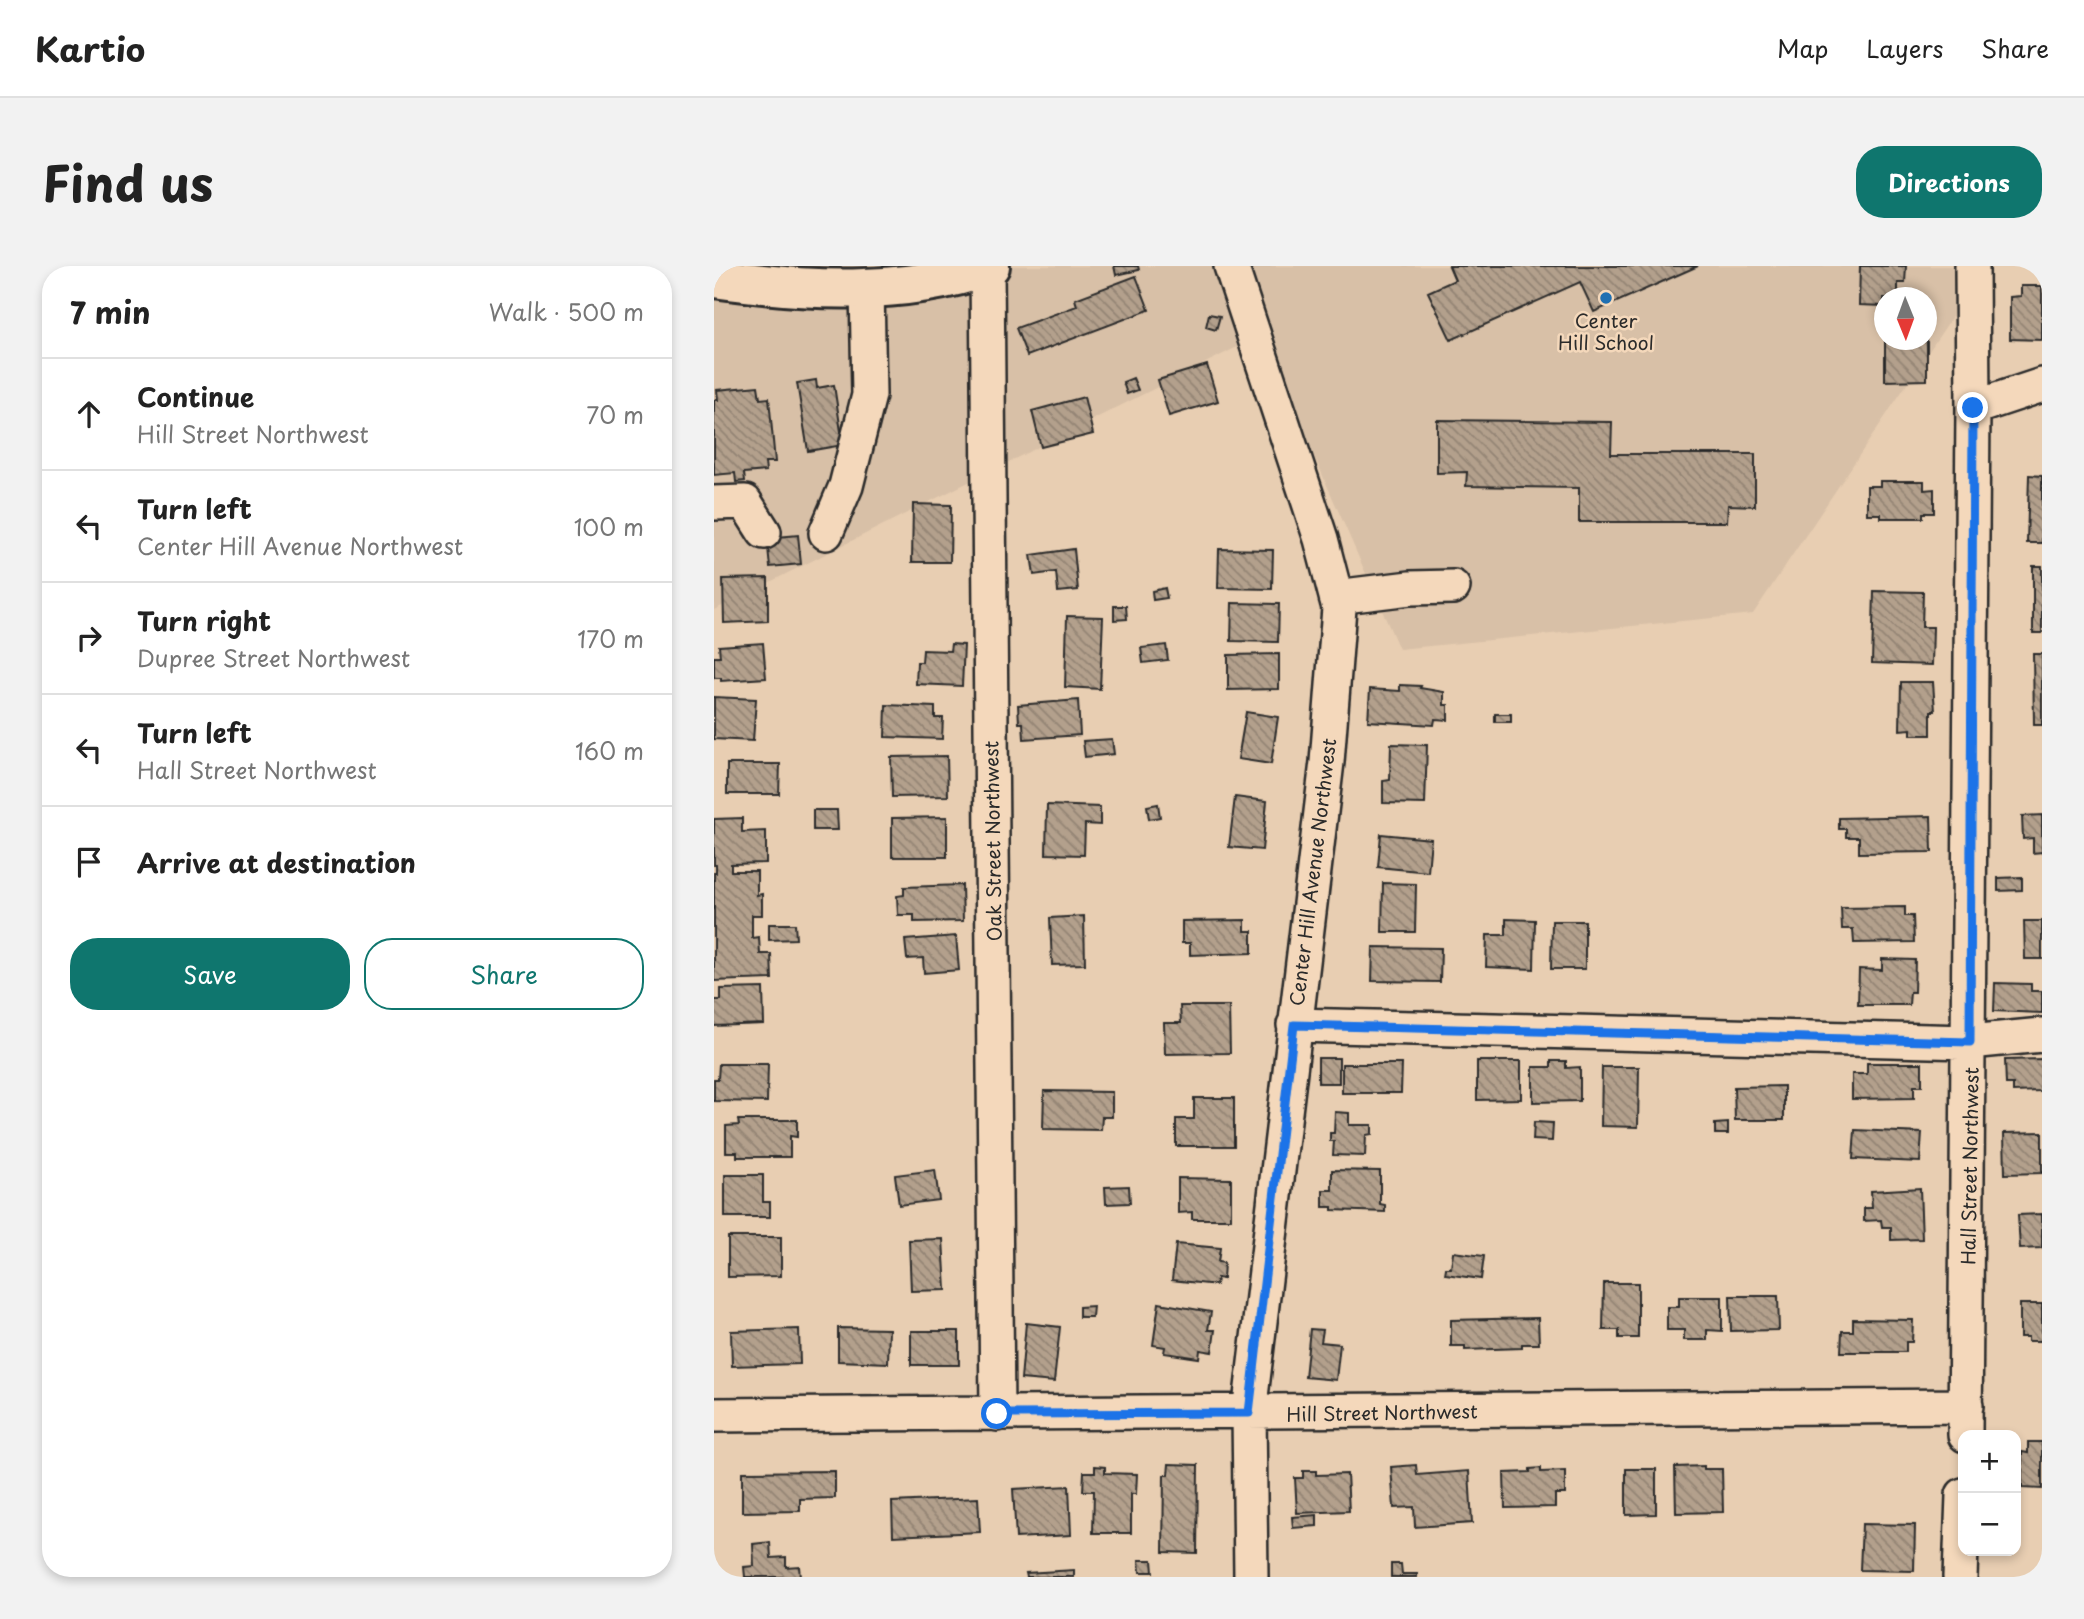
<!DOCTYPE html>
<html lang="en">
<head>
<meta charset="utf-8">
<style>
  :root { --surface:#fff; --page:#f2f2f2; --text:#222; --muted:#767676; --line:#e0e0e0; --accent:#0f766e }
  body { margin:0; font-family:"Playpen Sans",sans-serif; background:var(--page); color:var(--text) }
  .controls { position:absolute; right:21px; bottom:21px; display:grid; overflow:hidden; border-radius:14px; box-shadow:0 4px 10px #0003 }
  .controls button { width:63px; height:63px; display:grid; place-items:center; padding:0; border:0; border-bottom:2px solid var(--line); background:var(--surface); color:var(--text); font:35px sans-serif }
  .compass { position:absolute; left:1160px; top:21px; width:63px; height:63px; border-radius:50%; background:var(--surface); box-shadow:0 4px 10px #0003; rotate:179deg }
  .stop { position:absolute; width:21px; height:21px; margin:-16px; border:5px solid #1a73e8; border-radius:50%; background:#fff }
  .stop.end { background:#1a73e8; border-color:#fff; box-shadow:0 2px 7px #0008 }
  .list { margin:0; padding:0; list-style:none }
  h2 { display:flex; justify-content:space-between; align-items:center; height:91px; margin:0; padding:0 28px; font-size:30px }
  h2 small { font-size:23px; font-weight:400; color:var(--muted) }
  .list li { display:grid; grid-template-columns:46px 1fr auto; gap:21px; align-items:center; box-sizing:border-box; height:112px; padding:0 28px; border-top:2px solid var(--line) }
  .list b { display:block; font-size:26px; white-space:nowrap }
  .list p { margin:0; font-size:23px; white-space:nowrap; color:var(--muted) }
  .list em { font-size:23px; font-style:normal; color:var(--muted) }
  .actions { display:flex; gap:14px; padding:21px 28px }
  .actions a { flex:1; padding:16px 0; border:2px solid var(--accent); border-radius:28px; text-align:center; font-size:24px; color:var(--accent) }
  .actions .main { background:var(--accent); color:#fff }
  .icon { flex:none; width:38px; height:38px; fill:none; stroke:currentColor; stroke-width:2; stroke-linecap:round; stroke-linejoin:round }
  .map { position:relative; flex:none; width:1328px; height:1311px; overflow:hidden; border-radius:28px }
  header { display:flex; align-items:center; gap:42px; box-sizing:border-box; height:98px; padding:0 35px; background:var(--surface); border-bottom:2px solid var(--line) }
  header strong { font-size:33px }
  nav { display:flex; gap:38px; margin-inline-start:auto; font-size:24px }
  .intro { display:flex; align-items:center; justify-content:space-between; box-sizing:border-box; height:168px; padding:0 42px }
  h1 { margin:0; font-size:49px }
  .button { padding:18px 32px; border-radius:28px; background:var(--accent); color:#fff; font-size:24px; font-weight:700 }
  main { display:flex; gap:42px; padding:0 42px }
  aside { flex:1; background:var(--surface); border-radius:28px; box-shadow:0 4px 10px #0003 }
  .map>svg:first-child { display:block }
</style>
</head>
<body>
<header>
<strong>Kartio</strong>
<nav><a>Map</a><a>Layers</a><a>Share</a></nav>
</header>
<div class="intro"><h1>Find us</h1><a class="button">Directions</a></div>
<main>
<aside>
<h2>7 min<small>Walk · 500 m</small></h2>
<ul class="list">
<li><svg class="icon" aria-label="ahead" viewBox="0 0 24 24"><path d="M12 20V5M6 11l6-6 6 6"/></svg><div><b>Continue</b><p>Hill Street Northwest</p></div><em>70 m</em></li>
<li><svg class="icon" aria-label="left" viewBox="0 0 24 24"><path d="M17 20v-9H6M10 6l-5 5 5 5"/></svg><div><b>Turn left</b><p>Center Hill Avenue Northwest</p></div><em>100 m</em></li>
<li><svg class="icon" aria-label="right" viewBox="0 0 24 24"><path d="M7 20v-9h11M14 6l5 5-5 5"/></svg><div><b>Turn right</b><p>Dupree Street Northwest</p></div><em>170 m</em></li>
<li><svg class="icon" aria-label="left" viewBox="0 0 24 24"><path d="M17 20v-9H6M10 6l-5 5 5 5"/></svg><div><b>Turn left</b><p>Hall Street Northwest</p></div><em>160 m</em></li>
<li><svg class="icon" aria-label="arrive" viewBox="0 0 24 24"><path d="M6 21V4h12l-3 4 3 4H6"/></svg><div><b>Arrive at destination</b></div></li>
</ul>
<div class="actions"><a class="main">Save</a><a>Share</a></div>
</aside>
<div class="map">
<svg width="1328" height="1311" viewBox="0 0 1328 1311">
  <defs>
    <pattern id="building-back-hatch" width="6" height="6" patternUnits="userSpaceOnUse" patternTransform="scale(1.75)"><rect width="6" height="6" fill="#b3a08c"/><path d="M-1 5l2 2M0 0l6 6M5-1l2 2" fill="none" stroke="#928373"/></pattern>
  </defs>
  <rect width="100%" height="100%" fill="#e8ceb2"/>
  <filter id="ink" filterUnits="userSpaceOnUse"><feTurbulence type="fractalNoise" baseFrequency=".0143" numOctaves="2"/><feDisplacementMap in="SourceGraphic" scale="14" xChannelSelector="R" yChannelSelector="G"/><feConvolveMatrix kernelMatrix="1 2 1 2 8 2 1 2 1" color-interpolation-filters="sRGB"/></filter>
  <g filter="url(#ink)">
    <path fill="#d8c0a7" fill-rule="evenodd" d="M0 0H1272L1039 348 685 383 547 69 0 344ZM1170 32H1212V74H1170Z"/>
    <path fill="url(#building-back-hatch)" stroke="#2b2b2b" stroke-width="2" d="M400 0H424L425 4 402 9Z
      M735 0H984L880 46 866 16 737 74 714 26 741 14Z
      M1146 0H1192L1191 17H1184V32H1170V40L1145 39Z
      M422 10 435 44 313 90 302 62 363 40 361 33Z
      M1307 20H1328V74L1296 73V31L1307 30Z
      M495 48 506 50 502 64 492 61Z
      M1213 66V114L1171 115V74H1212Z
      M493 99 504 135 455 150 444 114Z
      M419 112 424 124 413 128 409 116Z
      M102 114 103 122 120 119 129 179 94 185 83 117Z
      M44 120 46 133 55 132 61 196H51L52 205 30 207 31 215 22 216 21 207 0 209V134H4L3 124Z
      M370 131 379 168 327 181 318 145Z
      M723 154 898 156 897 188H1041V240L1014 239 1013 256H865V222L752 220 753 206 723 207Z
      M1315 209 1328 210V277H1313Z
      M1166 215H1210V224L1220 223V247H1209V252H1167V248H1153V220H1166Z
      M199 238 237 239 236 296H198Z
      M84 269 87 298 56 301 53 272Z
      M360 283 364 324 344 326 342 306 320 309 317 289Z
      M505 283 559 284 558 323 504 322Z
      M1319 300H1328V367H1319Z
      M54 312V355L10 357 9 313Z
      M451 322 453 332 439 334 438 325Z
      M1160 325 1209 326 1208 361H1219L1218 399 1158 397Z
      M518 337 565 338 564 376 517 375Z
      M400 340H412L413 353 400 354Z
      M353 350 389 351 386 423 351 421Z
      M49 377 52 412 7 415V412H0V391H6L5 380Z
      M237 378 250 379 248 420 202 418 203 396H208L209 384 236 385Z
      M452 379 454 394 429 397 427 382Z
      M565 388V423L514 424V389Z
      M1319 388H1328V459H1320Z
      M1187 416H1219L1221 445H1217V469H1197V463L1186 464Z
      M686 419 707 420 706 422 730 426V439H734V454L721 453 720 459 654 455 656 423 686 425Z
      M0 431 42 433 39 475 0 473Z
      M364 434 366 469 310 473 309 457H305L304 439Z
      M172 439 221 441V452H229L228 473 171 471Z
      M532 446 564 451 557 498 524 493Z
      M781 448H797V456H781Z
      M398 473 400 488 371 491 369 475Z
      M677 478 713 479 711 538 669 537V515L676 514Z
      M233 490 234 530 178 531 177 491Z
      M13 498H66L65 528H13Z
      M521 531 553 535 548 584 515 581Z
      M444 538 446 551 435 553 433 540Z
      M333 539 386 541V559L371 558 370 589 332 588Z
      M99 544H123L124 564H99Z
      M1328 549V586L1319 587V572L1309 573 1308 550Z
      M1217 550 1218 586 1145 587V571H1132V563H1125V552Z
      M233 551V591H178V552Z
      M28 552V566L52 565V597L17 598V605H43V629L48 628V649H38V672L45 671 46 688H57L58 713 0 715V607H2V599H0V553Z
      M667 568 717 573 714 606 664 601Z
      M1308 611V624L1284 625V612Z
      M669 617 702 618 701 666H668Z
      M248 619 249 655 200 656V649H184L183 630 190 629V621Z
      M1191 641V650H1199L1200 676 1140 677 1139 663H1128L1127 642Z
      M370 650 371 698 338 699 336 652Z
      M792 653 821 654 820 703 772 701 773 669H792Z
      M531 654V665H538V687L476 689V677H468V655Z
      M838 655H871V703H837Z
      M1310 655H1328V693H1311Z
      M55 658H81L82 673 55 674Z
      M242 670 245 704 210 707 209 692 193 693 191 674Z
      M659 681 727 682 726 716 658 715Z
      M1168 693 1201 694 1200 726H1196L1195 739H1144L1145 703 1168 704Z
      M1281 717 1317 718V725H1328V747L1280 745Z
      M49 722 50 758 0 760V734H7V723Z
      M466 740H515L516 787 451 788 450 757H467Z
      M604 792H625V817H604Z
      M1328 793V825L1299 826V818H1292L1291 794Z
      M763 795H807V833L763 834Z
      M837 795H852V802L866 801V835L819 836V801H837Z
      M1153 797H1208V820H1200V832L1138 833V808H1153Z
      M5 798H54L53 836 0 835V813H4Z
      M628 798H688L687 827H628Z
      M888 801H925L924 861 887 860Z
      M1070 820V854H1021L1020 821Z
      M330 825 398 826V851H388L387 864 329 863Z
      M480 832H520V880H462V853H480Z
      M621 846 635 847V859H658V868L652 869 651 890 619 889 620 875H616V867H620Z
      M24 854H83V871L76 870V891H23V886H12V860L25 859Z
      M820 856 839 857 838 875 819 874Z
      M1014 857V868H1001V858Z
      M1141 864 1208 867 1206 896 1139 893Z
      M1328 866V907L1291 908 1290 867Z
      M221 904 225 934 185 939 181 909Z
      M618 904 666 905V938L671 939V946L618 944V941H609V924H618Z
      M11 909H49V936H56V951H11Z
      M464 912 517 913V953H478V946L464 947Z
      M415 920 416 937 392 938 391 921Z
      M1206 922 1208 973 1177 974V961H1168L1167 954 1150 955V942H1158L1157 925Z
      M1328 948V982L1306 983 1304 949Z
      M14 971H67V1010L14 1011Z
      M229 973 232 1024 197 1025 195 974Z
      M462 978 506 982 504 996 510 997 509 1013 503 1012 502 1019 458 1014Z
      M739 986 770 990 767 1013 731 1008 732 1002H737Z
      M890 1017H924V1072H905V1064H889Z
      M1016 1030H1064L1065 1064 1017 1065Z
      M965 1031H1008V1065L993 1064V1074H970V1064H953V1041H965Z
      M445 1037 497 1046 494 1064H501L498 1086 486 1084 485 1092 450 1087 451 1081 439 1079Z
      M1306 1038H1328V1075H1314V1071H1306Z
      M379 1040 378 1051H365V1041Z
      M824 1052 825 1078H808V1082L751 1084V1080H737V1054Z
      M1139 1053 1199 1054 1198 1076H1192V1086H1127L1128 1065H1139Z
      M312 1057 346 1061 340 1116 307 1113Z
      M124 1062 175 1063 174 1097 124 1095Z
      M85 1063 86 1098 18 1100 17 1065Z
      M596 1063 609 1064 607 1076 626 1078 622 1114 591 1111Z
      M197 1065H245V1099H197Z
      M1314 1176H1328V1223L1308 1222V1186L1314 1187Z
      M455 1198 484 1199 483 1287 449 1286 450 1209H454Z
      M702 1199 703 1209 755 1205 758 1257 701 1261 700 1241 680 1242 677 1201Z
      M381 1200 391 1201V1207L423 1208 422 1228H417V1267H379L380 1225H369L370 1206H381Z
      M990 1200V1203H1008L1009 1246 962 1247 961 1201Z
      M827 1202V1206L851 1205V1228H841V1241L791 1242 790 1207 816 1206V1203Z
      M912 1203H942V1248L912 1249Z
      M121 1205V1232L86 1233V1245L28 1246V1206Z
      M589 1205H602V1209L633 1208 635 1245 583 1247 581 1212H589Z
      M355 1220 357 1269 302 1272 299 1223Z
      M264 1232 266 1266 179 1270 178 1236Z
      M603 1249V1260L579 1262 578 1251Z
      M1148 1258 1201 1259 1200 1305 1146 1304Z
      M56 1276 57 1292 72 1291V1301L85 1300 86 1311H31L30 1301 40 1300 39 1278Z
      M425 1294H438L439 1306H426Z
      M677 1298H687L688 1308H703V1311H677Z
      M360 1304V1311H313L312 1307Z"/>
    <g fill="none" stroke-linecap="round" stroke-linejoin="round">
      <g stroke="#2b2b2b" stroke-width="38">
        <path id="minor" d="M517 0 607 273 625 342 613 496 535 1147 537 1311
          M273 1 283 1148
          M1259 142 1328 119
          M0 237 31 236 50 266
          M112 267 132 220 155 129 153 21
          M622 331 696 322 739 321
          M580 759 1256 776 1328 769
          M0 1149 1252 1140
          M1251 1169 1259 142 1258 0
          M1246 1311 1249 1229"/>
      </g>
      <g stroke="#2b2b2b" stroke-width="44">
        <path id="major" d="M0 12C91 25 188 31 276 0"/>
      </g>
      <use href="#minor" stroke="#f4d8bb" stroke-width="33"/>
      <use href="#major" stroke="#f4d8bb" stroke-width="38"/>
    </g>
  </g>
  <g fill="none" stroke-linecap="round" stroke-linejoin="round" filter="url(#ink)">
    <path stroke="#1a73e8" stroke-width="9" d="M283 1148 535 1147 580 759 1256 776 1259 142"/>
  </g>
  <circle fill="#1f6fb2" stroke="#f4d8bb" stroke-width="2.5" cx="892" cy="32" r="7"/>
  <g text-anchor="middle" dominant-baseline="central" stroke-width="5" stroke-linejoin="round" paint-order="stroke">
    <g font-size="19" fill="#2b2b2b" stroke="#f4d8bb">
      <text x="892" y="54">Center<tspan x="892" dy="22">Hill School</tspan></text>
    </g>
    <g font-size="19" fill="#2b2b2b" stroke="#f4d8bb">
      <text transform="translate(278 575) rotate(-91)">Oak Street Northwest</text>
      <text transform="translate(598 606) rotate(-83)">Center Hill Avenue Northwest</text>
      <text transform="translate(1255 900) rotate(-89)">Hall Street Northwest</text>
      <text transform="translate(668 1146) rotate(-1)">Hill Street Northwest</text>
    </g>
  </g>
</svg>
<div class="controls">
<button>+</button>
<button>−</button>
</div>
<svg class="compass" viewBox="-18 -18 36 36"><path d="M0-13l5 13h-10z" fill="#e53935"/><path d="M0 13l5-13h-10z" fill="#767676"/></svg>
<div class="stop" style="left:283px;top:1148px"></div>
<div class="stop end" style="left:1259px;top:142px"></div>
</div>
</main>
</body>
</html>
